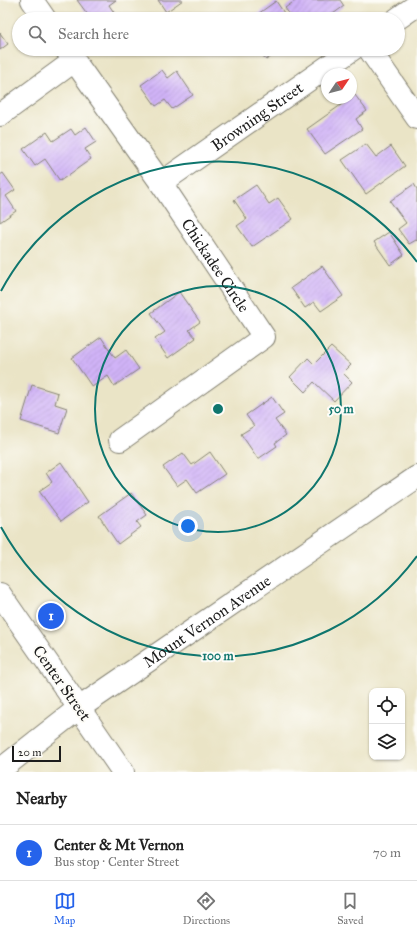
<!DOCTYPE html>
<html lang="en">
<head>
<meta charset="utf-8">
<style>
  :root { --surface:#fff; --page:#f6f6f6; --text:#222; --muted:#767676; --line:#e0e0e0; --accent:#2563eb }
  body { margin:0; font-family:"IM FELL Great Primer",serif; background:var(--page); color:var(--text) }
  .controls { position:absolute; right:12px; bottom:12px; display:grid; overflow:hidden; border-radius:8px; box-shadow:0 1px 3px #0004 }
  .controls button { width:36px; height:36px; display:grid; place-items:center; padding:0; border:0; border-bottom:1px solid var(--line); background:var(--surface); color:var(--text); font:20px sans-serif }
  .compass { position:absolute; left:321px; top:68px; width:36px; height:36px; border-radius:50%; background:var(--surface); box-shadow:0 1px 3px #0004; rotate:55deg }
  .scale { position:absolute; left:12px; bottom:10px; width:49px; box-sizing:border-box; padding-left:4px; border:2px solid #1c1c1c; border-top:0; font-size:11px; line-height:14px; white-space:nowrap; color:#1c1c1c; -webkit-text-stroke:3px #fdfcf7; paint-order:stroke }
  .you { position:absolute; left:188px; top:526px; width:14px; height:14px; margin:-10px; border:3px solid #fff; border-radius:50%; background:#1a73e8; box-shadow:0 0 0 6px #1a73e833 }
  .badge { display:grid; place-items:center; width:26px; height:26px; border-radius:50%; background:var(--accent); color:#fff; font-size:13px; font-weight:700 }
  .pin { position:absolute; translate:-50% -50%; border:2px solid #fff; box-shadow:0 1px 4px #0006 }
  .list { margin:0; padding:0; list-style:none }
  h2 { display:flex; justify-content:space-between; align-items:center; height:52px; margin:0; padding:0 16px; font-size:17px }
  h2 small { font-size:13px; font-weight:400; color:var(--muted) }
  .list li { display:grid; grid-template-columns:26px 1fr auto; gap:12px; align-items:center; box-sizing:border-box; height:56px; padding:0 16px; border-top:1px solid var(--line) }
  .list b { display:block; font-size:15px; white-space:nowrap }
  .list p { margin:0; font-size:13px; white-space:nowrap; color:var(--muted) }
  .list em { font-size:13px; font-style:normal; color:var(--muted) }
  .icon { flex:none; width:22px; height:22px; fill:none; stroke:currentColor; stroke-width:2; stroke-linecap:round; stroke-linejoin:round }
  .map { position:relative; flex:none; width:417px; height:772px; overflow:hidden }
  .search { position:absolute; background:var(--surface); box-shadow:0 1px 3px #0004; left:12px; right:12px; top:12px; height:44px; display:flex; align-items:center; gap:10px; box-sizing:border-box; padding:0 14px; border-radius:22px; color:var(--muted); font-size:15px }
  .sheet { height:108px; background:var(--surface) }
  nav { display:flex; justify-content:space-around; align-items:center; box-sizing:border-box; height:56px; border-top:1px solid var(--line); background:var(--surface); font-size:11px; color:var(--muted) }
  nav a { display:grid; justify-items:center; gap:2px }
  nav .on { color:var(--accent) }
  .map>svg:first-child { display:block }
</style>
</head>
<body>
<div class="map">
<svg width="417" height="772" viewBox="0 0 417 772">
  <defs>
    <pattern id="building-hatch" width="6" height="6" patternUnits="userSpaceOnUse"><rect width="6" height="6" fill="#d0b3f7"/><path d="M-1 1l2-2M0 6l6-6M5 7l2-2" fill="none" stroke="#b299d3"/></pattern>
  </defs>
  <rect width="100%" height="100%" fill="#fdfcf7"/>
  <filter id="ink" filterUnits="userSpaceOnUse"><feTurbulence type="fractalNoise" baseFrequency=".025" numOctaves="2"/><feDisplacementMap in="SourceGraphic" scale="8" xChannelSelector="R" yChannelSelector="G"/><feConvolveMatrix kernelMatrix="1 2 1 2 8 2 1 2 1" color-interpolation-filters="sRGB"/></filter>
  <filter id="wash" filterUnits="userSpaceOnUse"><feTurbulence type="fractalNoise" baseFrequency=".012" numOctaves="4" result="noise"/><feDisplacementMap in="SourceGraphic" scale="16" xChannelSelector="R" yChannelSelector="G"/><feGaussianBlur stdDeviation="0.9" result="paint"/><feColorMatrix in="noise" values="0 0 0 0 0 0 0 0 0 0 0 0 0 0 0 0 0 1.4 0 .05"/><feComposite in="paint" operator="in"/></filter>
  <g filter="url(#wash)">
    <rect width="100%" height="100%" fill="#eae4c6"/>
    <g id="blocks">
      <path fill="url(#building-hatch)" d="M77 0H116L109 5 115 14 108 19H91Z
        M158 0H183L166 12Z
        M296 0H340L344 6 326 19H293L285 8Z
        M276 1 288 19H251Z
        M0 33 8 44 0 50Z
        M241 49H252L245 54Z
        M258 49H282L266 60Z
        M162 70 168 78 177 71 193 95 172 109 165 100 156 106 141 85Z
        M355 95 367 111 356 119 362 129 325 154 307 129Z
        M86 127 96 142 85 149 91 159 60 181 45 159 35 166 23 149 47 132 53 141 71 129 75 135Z
        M366 144 376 157 391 146 405 166 366 194 342 160Z
        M3 173 15 190 6 196 16 211 0 222V175Z
        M414 184 417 189V241L416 240 409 244 398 229 406 223 390 201Z
        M256 185 269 204 278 198 293 219 252 247 237 226 247 219 234 200Z
        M389 232 404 255 390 265 374 242Z
        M322 266 343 296 321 311 314 302 305 308 291 288Z
        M179 292 200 322 189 330 196 338 168 358 155 339 165 332 151 313Z
        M101 337 115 358 126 350 139 369 114 386 108 376 92 387 72 358Z
        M331 347 351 365 343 373 352 382 334 401 314 382 305 392 290 377 308 358 314 364Z
        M32 385 58 393 55 404 67 408 59 433 21 421Z
        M272 397 284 414 275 420 286 435 275 443 277 446 258 459 241 434 254 426 246 415Z
        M210 452 225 474 197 493 187 479 177 486 163 467 183 453 192 465Z
        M61 462 88 502 61 521 39 491 52 482 46 473Z
        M131 493 147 515 137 522 141 527 118 544 99 516Z"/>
    </g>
  </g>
  <g filter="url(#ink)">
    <use href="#blocks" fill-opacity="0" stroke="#838071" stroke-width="1"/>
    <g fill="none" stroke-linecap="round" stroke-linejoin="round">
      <g stroke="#838071" stroke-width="24">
        <g id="minor">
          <path d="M32 0 45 19"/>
          <path d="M397 19 417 5"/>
          <path id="s1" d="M66 49 161 183 264 337 120 440"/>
          <path d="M369 49 417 118"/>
          <path d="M0 115 74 61"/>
          <path id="s2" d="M161 183 353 49"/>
          <path d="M79 708 123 772"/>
        </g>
      </g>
      <g stroke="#838071" stroke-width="24">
        <g id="major">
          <path d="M0 594 79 708"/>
          <path id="s3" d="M0 770 79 708 417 477"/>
        </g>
      </g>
      <use href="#minor" stroke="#fff" stroke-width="22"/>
      <use href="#major" stroke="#fff" stroke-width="22"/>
    </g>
  </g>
  <g fill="none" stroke="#0f766e" stroke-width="2">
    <circle cx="218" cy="409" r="123"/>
    <path d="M417 556A247 247 0 0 1 1 527M1 291A247 247 0 0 1 417 262"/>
  </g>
  <g text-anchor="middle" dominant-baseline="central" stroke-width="4" stroke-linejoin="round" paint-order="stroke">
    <g font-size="16" fill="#1c1c1c" stroke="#fdfcf7">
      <text stroke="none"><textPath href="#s2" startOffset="117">Browning Street</textPath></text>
      <text stroke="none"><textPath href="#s1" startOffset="263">Chickadee Circle</textPath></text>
      <text stroke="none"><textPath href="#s3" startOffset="255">Mount Vernon Avenue</textPath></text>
      <text transform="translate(62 683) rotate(55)">Center Street</text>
    </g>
  </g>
  <circle cx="218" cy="409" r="6" fill="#0f766e" stroke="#fdfcf7" stroke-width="2"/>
  <g font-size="12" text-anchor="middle" font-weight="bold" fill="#0f766e" stroke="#fdfcf7" stroke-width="4" stroke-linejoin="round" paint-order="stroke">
    <text x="341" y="413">50 m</text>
    <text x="218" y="660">100 m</text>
  </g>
</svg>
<div class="controls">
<button><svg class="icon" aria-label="locate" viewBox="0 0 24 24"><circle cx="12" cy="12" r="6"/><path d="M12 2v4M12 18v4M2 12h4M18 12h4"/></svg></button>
<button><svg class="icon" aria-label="layers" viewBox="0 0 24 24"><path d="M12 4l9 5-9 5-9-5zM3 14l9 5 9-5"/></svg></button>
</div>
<svg class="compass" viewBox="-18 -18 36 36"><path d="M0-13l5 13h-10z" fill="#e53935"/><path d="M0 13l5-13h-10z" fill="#767676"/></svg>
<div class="scale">20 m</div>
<div class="you"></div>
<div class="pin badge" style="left:51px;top:616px">1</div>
<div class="search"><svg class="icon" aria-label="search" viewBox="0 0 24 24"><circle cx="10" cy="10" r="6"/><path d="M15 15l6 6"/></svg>Search here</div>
</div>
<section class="sheet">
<h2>Nearby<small></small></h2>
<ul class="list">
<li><span class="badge">1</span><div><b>Center &amp; Mt Vernon</b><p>Bus stop · Center Street</p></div><em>70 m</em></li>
</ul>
</section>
<nav>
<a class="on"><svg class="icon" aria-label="map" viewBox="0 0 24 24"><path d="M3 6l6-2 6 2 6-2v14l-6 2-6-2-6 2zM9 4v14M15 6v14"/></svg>Map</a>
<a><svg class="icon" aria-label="directions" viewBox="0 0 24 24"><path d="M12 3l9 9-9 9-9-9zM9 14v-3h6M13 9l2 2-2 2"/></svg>Directions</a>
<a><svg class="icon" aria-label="saved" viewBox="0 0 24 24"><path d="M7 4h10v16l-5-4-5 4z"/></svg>Saved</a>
</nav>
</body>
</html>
